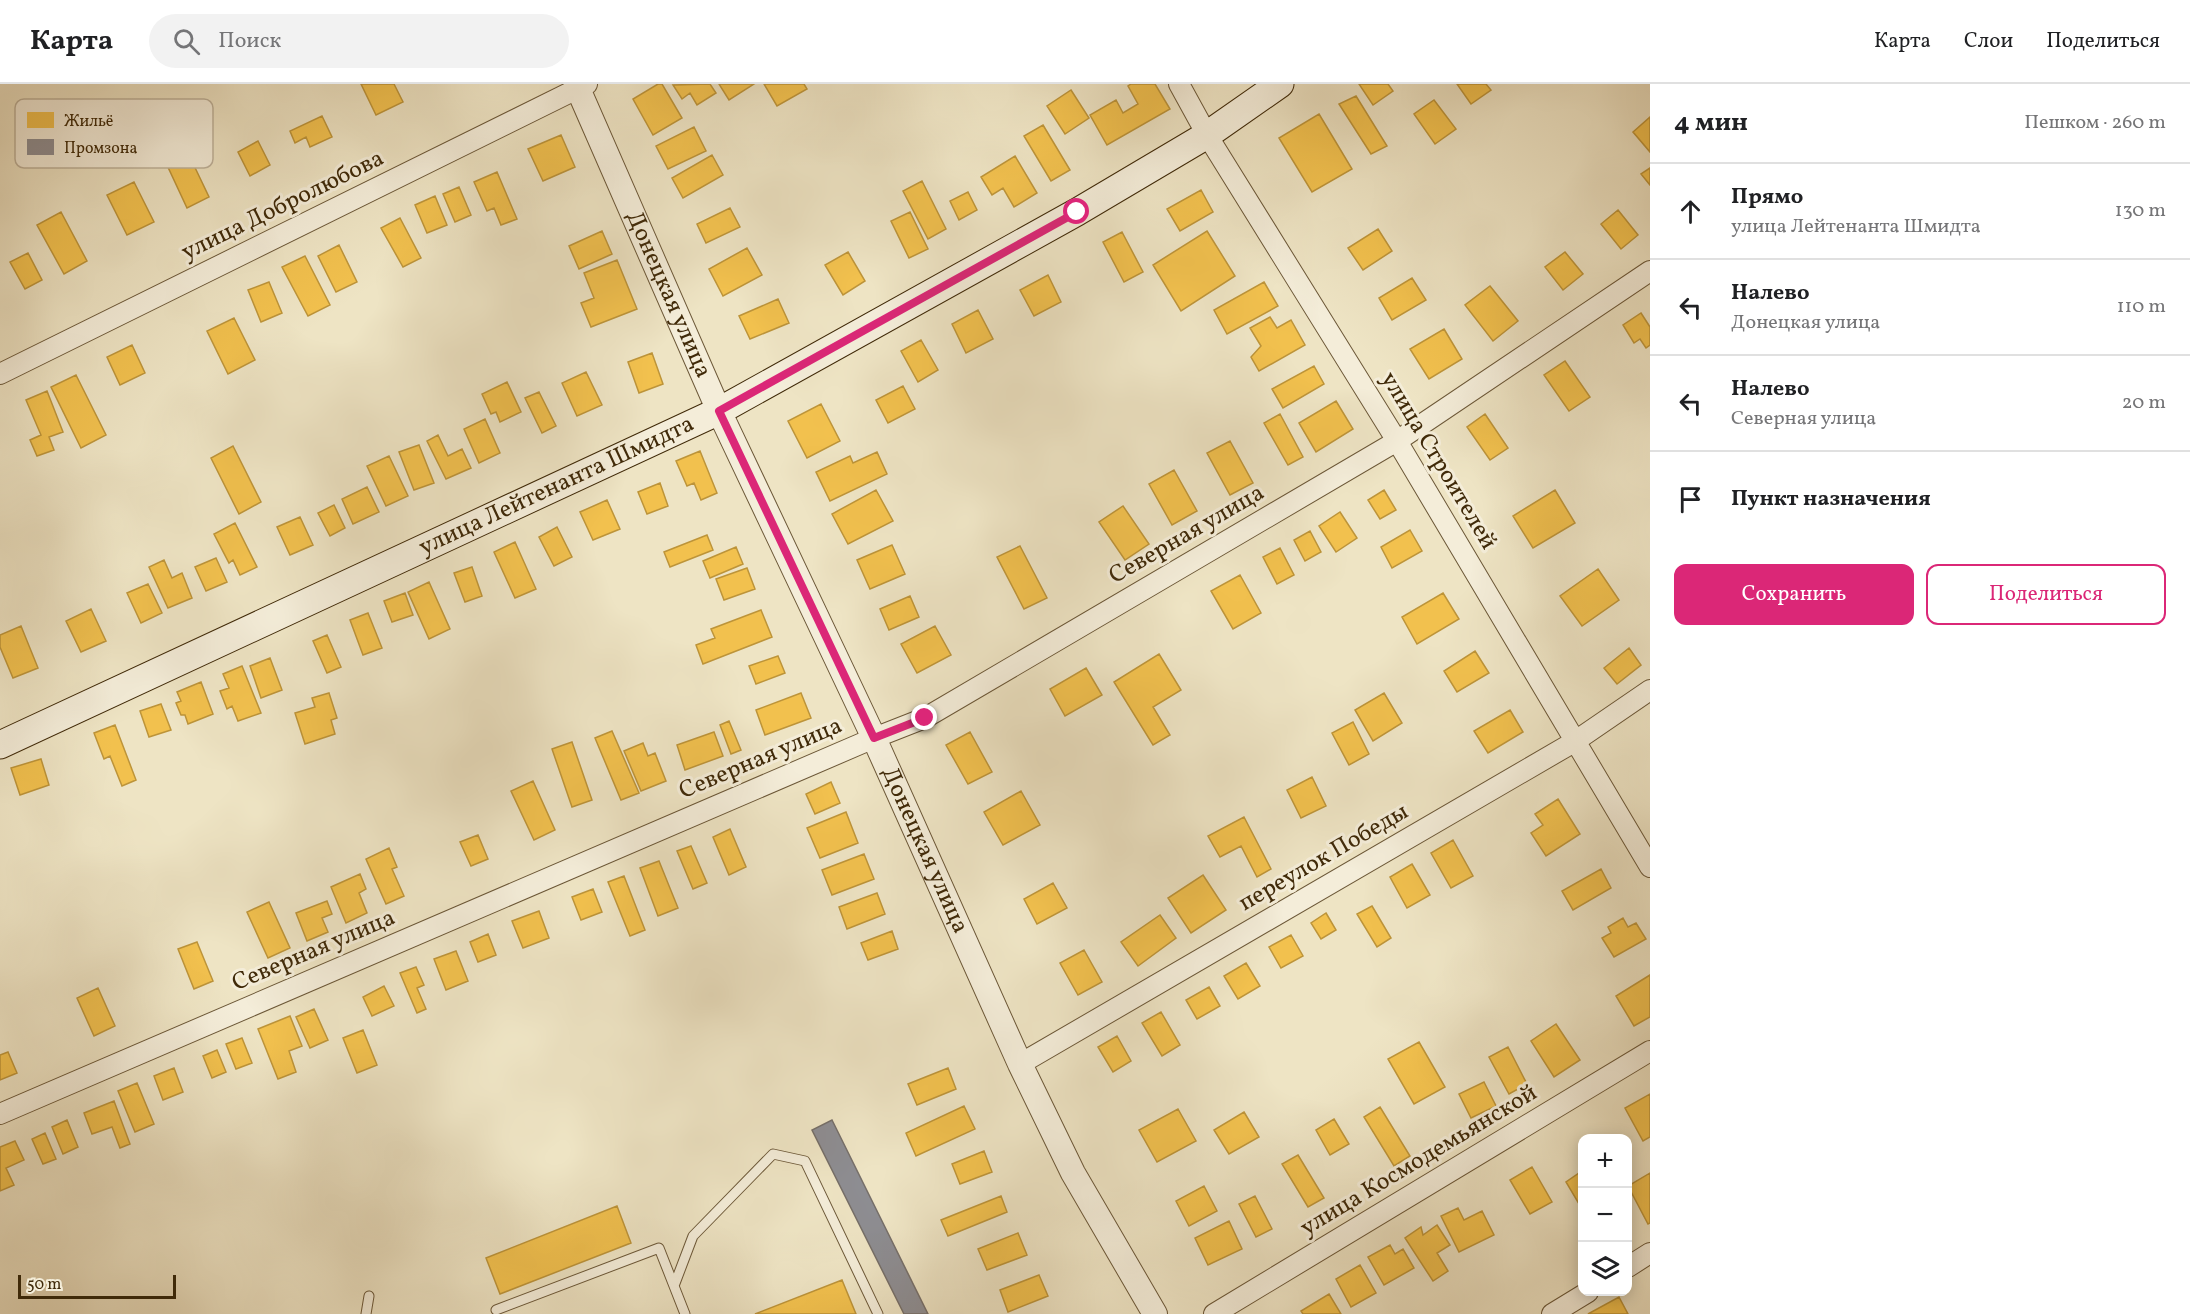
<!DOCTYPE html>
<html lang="ru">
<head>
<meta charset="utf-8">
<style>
  :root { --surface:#fff; --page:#f2f2f2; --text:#202124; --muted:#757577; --line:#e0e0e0; --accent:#db2777 }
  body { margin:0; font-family:Vollkorn,serif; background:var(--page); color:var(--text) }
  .controls { position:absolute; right:18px; bottom:18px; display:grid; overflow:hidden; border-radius:12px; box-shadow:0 3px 15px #0003 }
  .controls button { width:54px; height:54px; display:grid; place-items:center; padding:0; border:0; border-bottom:2px solid var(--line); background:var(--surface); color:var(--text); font:30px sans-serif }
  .scale { position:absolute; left:18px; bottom:15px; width:158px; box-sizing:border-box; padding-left:6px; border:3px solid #402a09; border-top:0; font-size:16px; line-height:21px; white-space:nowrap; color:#402a09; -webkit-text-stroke:4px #f4edd9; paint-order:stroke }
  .stop { position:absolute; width:18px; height:18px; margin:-14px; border:4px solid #db2777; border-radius:50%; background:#fff }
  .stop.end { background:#db2777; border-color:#fff; box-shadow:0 2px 6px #0008 }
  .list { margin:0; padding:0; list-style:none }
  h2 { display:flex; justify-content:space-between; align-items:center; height:78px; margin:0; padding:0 24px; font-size:26px }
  h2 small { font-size:20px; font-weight:400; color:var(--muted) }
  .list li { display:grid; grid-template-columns:39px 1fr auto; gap:18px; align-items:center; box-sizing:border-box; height:96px; padding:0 24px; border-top:2px solid var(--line) }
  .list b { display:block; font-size:22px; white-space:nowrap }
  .list p { margin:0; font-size:20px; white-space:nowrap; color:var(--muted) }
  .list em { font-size:20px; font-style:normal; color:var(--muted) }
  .actions { display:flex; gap:12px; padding:18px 24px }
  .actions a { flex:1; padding:14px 0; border:2px solid var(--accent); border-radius:12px; text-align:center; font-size:21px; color:var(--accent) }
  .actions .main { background:var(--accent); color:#fff }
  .icon { flex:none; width:33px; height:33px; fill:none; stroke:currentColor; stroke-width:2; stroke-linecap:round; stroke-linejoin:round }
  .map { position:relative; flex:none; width:1650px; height:1230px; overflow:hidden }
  header { display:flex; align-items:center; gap:36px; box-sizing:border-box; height:84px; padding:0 30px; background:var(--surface); border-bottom:2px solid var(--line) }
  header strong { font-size:28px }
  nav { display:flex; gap:33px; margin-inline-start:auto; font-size:21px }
  .search { width:420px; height:54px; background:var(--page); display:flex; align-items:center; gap:15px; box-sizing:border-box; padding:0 21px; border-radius:33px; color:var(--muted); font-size:22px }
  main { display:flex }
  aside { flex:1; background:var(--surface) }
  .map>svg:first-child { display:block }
</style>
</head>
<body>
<header>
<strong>Карта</strong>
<div class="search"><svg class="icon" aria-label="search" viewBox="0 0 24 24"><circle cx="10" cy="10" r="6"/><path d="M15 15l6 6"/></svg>Поиск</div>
<nav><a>Карта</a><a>Слои</a><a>Поделиться</a></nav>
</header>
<main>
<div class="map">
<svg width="1650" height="1230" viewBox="0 0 1650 1230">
  <rect width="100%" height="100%" fill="#eee4c4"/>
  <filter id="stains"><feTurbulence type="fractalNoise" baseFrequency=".00333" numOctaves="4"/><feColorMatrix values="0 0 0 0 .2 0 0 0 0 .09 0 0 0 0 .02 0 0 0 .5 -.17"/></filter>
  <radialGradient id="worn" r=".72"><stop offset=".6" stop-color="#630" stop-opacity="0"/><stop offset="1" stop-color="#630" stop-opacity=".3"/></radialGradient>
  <path fill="#f2c14e" stroke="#bd9439" stroke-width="1.5" d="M361 0H394L403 18 376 31Z
    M658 0H662L682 34 653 51 633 15Z
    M710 0 716 9 697 21 690 9 682 15 673 1Z
    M719 0H754L729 16Z
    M764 0H804L807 5 777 22Z
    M1131 0H1155L1170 25 1107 61 1090 31 1116 16 1123 29 1138 20 1128 2Z
    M1359 0H1388L1393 7 1373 21Z
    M1457 0H1486L1491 6 1471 20Z
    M1071 6 1089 34 1065 50 1047 22Z
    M1356 12 1387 62 1371 70 1339 20Z
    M1434 16 1456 45 1435 60 1414 30Z
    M1319 30 1352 85 1312 108 1279 54Z
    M322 32 332 53 310 63 306 53 295 59 290 47Z
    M1650 33V68L1633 48Z
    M1043 41 1070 86 1051 97 1024 52Z
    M694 43 706 67 668 85 656 62Z
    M561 51 575 83 543 97 528 65Z
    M258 57 270 81 250 92 238 68Z
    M189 71 209 113 187 124 167 81Z
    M712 71 723 91 683 114 672 94Z
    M1015 72 1037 109 1014 123 1003 104 992 111 981 93Z
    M1650 84V101L1641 90Z
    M497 88 517 135 501 141 494 124 487 127 474 98Z
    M922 97 946 145 928 155 903 107Z
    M134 98 154 138 127 151 107 111Z
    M459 103 471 131 455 138 443 110Z
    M1201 106 1213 128 1180 147 1167 125Z
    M968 108 977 126 959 136 950 117Z
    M435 112 447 141 427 149 415 121Z
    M730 124 740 143 706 159 697 140Z
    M1618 126 1638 151 1621 165 1601 140Z
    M61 128 87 177 64 190 37 141Z
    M910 128 928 165 909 174 891 137Z
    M400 134 421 174 403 183 381 144Z
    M1378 145 1392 167 1363 186 1348 164Z
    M602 147 612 170 579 185 569 162Z
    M1207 147 1235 192 1181 227 1153 181Z
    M1122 148 1143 188 1124 198 1103 158Z
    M339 161 357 198 336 208 318 172Z
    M747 164 762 191 723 212 709 185Z
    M848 168 865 197 843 211 825 181Z
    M1565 168 1583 190 1563 206 1545 183Z
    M28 169 42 196 25 205 10 178Z
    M305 172 330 221 308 232 282 183Z
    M617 176 637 225 591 243 581 219 594 214 584 189Z
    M1048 191 1061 218 1034 232 1020 206Z
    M1412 194 1426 216 1392 236 1379 214Z
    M269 198 282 229 261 238 248 206Z
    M1264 198 1278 222 1227 250 1214 226Z
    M1490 202 1518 237 1493 257 1465 221Z
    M778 215 789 239 750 255 739 232Z
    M978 226 993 255 966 269 952 240Z
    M1641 229 1650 243V261L1646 264 1640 255 1634 259 1623 241Z
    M1270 233 1277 244 1291 236 1305 261 1259 287 1251 273 1261 262 1250 244Z
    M234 234 255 276 228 290 207 247Z
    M1444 245 1462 275 1429 295 1410 265Z
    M921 256 938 286 918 298 901 267Z
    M132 261 145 289 120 301 107 273Z
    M652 269 663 300 639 309 628 278Z
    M1565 277 1590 313 1569 327 1544 291Z
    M1314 282 1324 300 1283 324 1272 305Z
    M586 288 602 321 577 332 562 299Z
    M76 291 106 351 81 364 51 303Z
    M507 298 521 328 500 338 496 328 491 330 482 310Z
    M903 302 915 325 888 339 876 316Z
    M47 307 63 348 49 353 54 366 37 372 30 356 41 351 26 316Z
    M539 308 556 342 542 349 525 314Z
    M1336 317 1353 345 1316 368 1299 339Z
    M821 320 840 357 807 374 788 337Z
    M1280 330 1303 373 1288 381 1264 339Z
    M1485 330 1508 364 1490 376 1467 343Z
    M485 335 500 369 479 379 464 345Z
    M438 351 448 372 462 365 471 384 446 395 427 357Z
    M1230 357 1253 399 1230 411 1207 369Z
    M419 361 434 399 414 406 399 368Z
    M233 362 261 418 239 430 211 374Z
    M700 367 717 409 701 416 694 399 687 402 676 377Z
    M877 368 887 390 830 417 816 388 850 372 853 379Z
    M389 372 408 412 386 422 367 382Z
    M1174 386 1197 427 1172 441 1149 400Z
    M660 399 668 422 647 430 638 408Z
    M367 403 379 428 353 440 342 415Z
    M876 406 893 437 848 460 832 430Z
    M1384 406 1396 426 1380 435 1368 416Z
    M1555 406 1575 439 1533 464 1513 432Z
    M607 416 620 445 593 456 580 428Z
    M334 421 345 444 330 452 318 429Z
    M1123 422 1149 460 1125 476 1099 438Z
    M1340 428 1357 454 1336 468 1319 442Z
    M300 433 313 461 290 471 277 443Z
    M235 439 257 483 240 491 233 476 229 479 214 450Z
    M557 443 572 473 554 482 539 453Z
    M1410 446 1422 467 1392 484 1381 463Z
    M1310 447 1321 468 1305 477 1294 456Z
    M707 451 713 466 670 483 664 468Z
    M515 458 536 505 515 514 494 468Z
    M892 461 905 490 870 505 857 476Z
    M1020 462 1047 514 1024 525 997 473Z
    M736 463 743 480 710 494 703 477Z
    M1280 464 1294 491 1277 500 1263 473Z
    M216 474 227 498 206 507 195 483Z
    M164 476 172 494 182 489 192 514 168 524 149 483Z
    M472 483 482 512 465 518 454 489Z
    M747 484 755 505 724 516 716 495Z
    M1598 485 1619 516 1582 542 1560 512Z
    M1240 491 1261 529 1233 545 1211 507Z
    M429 498 450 545 429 555 408 508Z
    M148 500 162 529 141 539 127 509Z
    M405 509 413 531 392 538 384 517Z
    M1443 509 1459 535 1417 560 1402 533Z
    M910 512 919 533 889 546 880 525Z
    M91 525 106 557 81 568 66 537Z
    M761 526 772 553 703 580 696 561 715 554 711 545Z
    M368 529 382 564 363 571 350 536Z
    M21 542 38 584 13 594 0 563V551Z
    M935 542 951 571 917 589 901 560Z
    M327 551 341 583 327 589 313 557Z
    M1629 564 1641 581 1617 600 1604 584Z
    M1475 567 1489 589 1457 608 1444 587Z
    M1159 570 1181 606 1153 623 1170 651 1153 661 1114 598Z
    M778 572 785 589 756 600 749 582Z
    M270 574 282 606 261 614 250 582Z
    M242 582 261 629 238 637 232 622 227 625 220 607 229 604 223 590Z
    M1086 584 1102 611 1065 632 1050 605Z
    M201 598 213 630 188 640 185 631H181L176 619 181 617 177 608Z
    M329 609 337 634 331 636 335 650 305 660 295 629 315 623 312 614Z
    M801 609 811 634 765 651 756 626Z
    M1384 609 1402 639 1373 657 1355 626Z
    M161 620 171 646 149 653 140 627Z
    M1510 626 1523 648 1488 669 1474 647Z
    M729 637 741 666 731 670 720 641Z
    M1353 638 1369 670 1349 681 1332 649Z
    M115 641 136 696 122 702 110 672 104 675 94 649Z
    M612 647 639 709 621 716 595 654Z
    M714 648 723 672 685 686 677 661Z
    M970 648 992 688 968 700 946 661Z
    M572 658 592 716 572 723 552 665Z
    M643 659 648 672 655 669 666 697 641 707 624 667Z
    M41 675 49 701 20 711 11 684Z
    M1312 693 1326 722 1301 734 1287 706Z
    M533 697 555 746 534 756 511 707Z
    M831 698 840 719 815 730 806 710Z
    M1021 707 1040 741 1003 761 984 728Z
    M1558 715 1580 750 1546 772 1531 749 1543 741 1535 730Z
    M846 728 858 759 820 774 807 744Z
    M1244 733 1271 785 1257 793 1241 762 1220 773 1208 752Z
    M730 745 746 783 729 791 713 753Z
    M478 751 488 775 471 782 460 758Z
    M1453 756 1473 792 1451 804 1431 769Z
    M691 762 707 799 693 805 677 767Z
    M389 764 397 783 392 785 404 812 386 820 366 775Z
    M864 770 874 795 832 811 822 786Z
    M659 777 678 824 658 832 640 784Z
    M1412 780 1430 811 1407 824 1390 793Z
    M1601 785 1611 804 1573 826 1562 807Z
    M360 790 366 805 359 809 367 829 346 839 331 803Z
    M1203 791 1226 826 1191 849 1168 814Z
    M624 792 645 846 630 852 608 798Z
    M1053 799 1067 824 1037 840 1024 815Z
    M593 805 602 828 581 836 572 813Z
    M877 809 885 830 847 845 839 823Z
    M327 817 332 830 322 834 328 848 307 857 296 829Z
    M269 818 290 864 268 874 247 828Z
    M1372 822 1391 854 1377 863 1357 830Z
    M539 827 549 854 523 864 512 837Z
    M1326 829 1336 846 1321 855 1311 839Z
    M1160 831 1176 854 1138 882 1121 858Z
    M1623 834 1628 843 1636 839 1646 855 1614 873 1602 854 1611 849 1608 843Z
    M892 847 898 865 868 876 861 859Z
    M488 850 496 871 478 878 470 858Z
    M1291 851 1303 872 1281 884 1269 863Z
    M197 858 213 897 194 905 178 865Z
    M1084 866 1102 898 1078 911 1060 879Z
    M456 867 468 897 446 906 434 875Z
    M1246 879 1260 902 1238 915 1224 892Z
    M416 883 424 901 417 904 426 925 417 929 400 889Z
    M1650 891V933L1634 942 1616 912Z
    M384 902 394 922 372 932 363 913Z
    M1209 903 1220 922 1197 935 1186 916Z
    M98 904 115 942 94 952 77 914Z
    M314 925 328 956 310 964 296 933Z
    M1161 928 1180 961 1162 972 1142 939Z
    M290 932 302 962 289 967 296 988 278 995 258 945Z
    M1556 940 1580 976 1554 993 1531 957Z
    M363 946 377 981 357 989 343 954Z
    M1117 952 1131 977 1113 988 1098 963Z
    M242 954 252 979 236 985 226 960Z
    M1419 958 1445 1003 1414 1020 1388 975Z
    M1508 963 1527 1000 1509 1010 1489 973Z
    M217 966 226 988 212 994 203 972Z
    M8 968 17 989 0 996V971Z
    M174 984 183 1008 163 1016 154 992Z
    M948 984 956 1005 917 1021 908 1000Z
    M1484 998 1496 1022 1471 1034 1459 1010Z
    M137 999 154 1040 135 1048 118 1007Z
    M1650 1010V1053L1643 1057 1625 1024Z
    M114 1017 130 1060 120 1064 112 1043 92 1050 84 1029Z
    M964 1022 975 1045 916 1072 906 1049Z
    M1380 1023 1410 1072 1394 1082 1364 1033Z
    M1178 1025 1196 1057 1157 1078 1139 1046Z
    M1244 1028 1259 1053 1229 1070 1214 1046Z
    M1334 1035 1349 1060 1330 1071 1316 1046Z
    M67 1036 78 1063 63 1070 52 1043Z
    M45 1049 56 1075 43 1080 32 1055Z
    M15 1057 24 1076 6 1084 14 1101 0 1107V1063Z
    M984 1067 992 1088 960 1100 952 1080Z
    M1298 1071 1324 1114 1308 1123 1282 1080Z
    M1532 1083 1552 1118 1530 1130 1510 1096Z
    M1582 1087V1125L1566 1098Z
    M1650 1089V1139L1648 1140 1628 1102Z
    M1204 1102 1217 1127 1189 1142 1176 1117Z
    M1001 1112 1007 1128 948 1152 941 1136Z
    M1255 1112 1272 1145 1256 1153 1239 1120Z
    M617 1122 631 1159 500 1210 486 1174Z
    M1458 1124 1464 1136 1482 1127 1494 1151 1459 1168 1441 1132Z
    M1229 1137 1242 1165 1208 1181 1195 1154Z
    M1437 1141 1450 1161 1437 1169 1448 1187 1433 1197 1405 1154 1421 1143 1423 1151Z
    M1018 1149 1027 1171 987 1186 978 1165Z
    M1390 1161 1395 1170 1403 1165 1414 1184 1384 1201 1368 1173Z
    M1360 1181 1376 1209 1351 1223 1336 1195Z
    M1039 1191 1048 1212 1008 1228 1000 1206Z
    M842 1196 856 1230H755Z
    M1329 1210 1341 1230H1303L1301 1227Z
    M1619 1213 1628 1230H1588Z"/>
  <path fill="#8d8d92" stroke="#766f69" stroke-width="1.5" d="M832 1036 928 1230H904L812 1046Z"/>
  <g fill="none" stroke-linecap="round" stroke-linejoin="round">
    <g stroke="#6c5838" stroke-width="11">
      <path id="service" d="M496 1226 659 1164 674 1202
        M366 1230 369 1212
        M685 1230 674 1202 693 1152 773 1070 805 1077 878 1230"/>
    </g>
    <g stroke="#6c5838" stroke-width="22">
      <path id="minor" d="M1179 0 1207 51 1397 357 1650 783
        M0 290 587 0
        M1020 980 1574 658 1650 606
        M0 1030 874 654 925 634 1397 357 1650 187
        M1628 1183 1650 1169
        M1214 1230 1650 967
        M1552 1230 1588 1208"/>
    </g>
    <g stroke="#6c5838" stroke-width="26">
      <g id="tertiary">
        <path id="s1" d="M576 0 719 327 874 654 1020 980 1073 1089 1155 1230"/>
      </g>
    </g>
    <g stroke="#402a09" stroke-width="29">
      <g id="secondary">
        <path id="s2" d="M0 661 719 327 1077 128 1207 51 1280 0"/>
      </g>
    </g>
    <use href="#service" stroke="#f4edd9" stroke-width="9"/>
    <use href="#minor" stroke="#f4edd9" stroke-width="20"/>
    <use href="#tertiary" stroke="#f4edd9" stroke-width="24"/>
    <use href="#secondary" stroke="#f4edd9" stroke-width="27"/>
  </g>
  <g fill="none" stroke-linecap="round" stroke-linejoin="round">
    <path stroke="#db2777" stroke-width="8" d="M925 634 874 654 719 327 1077 128"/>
  </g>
  <g text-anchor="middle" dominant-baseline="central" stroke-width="6" stroke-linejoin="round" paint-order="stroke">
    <g font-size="24" fill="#402a09" stroke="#f4edd9">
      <text transform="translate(283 122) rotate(-26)">улица Добролюбова</text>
      <text stroke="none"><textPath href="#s1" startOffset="230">Донецкая улица</textPath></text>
      <text transform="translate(1438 377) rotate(59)">улица Строителей</text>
      <text stroke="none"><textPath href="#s2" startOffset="614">улица Лейтенанта Шмидта</textPath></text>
      <text transform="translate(1187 451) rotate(-30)">Северная улица</text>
      <text transform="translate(761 675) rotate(-23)">Северная улица</text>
      <text stroke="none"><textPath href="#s1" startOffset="842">Донецкая улица</textPath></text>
      <text transform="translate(1324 774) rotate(-30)">переулок Победы</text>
      <text transform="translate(314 867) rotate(-23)">Северная улица</text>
      <text transform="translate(1419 1077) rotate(-31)">улица Космодемьянской</text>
    </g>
  </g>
  <rect x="15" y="15" width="198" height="69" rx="9" fill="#f4edd9" stroke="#beb29b" stroke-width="1.5"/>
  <rect x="27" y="28" width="27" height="16" fill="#f2c14e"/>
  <rect x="27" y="55" width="27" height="16" fill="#8d8d92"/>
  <g font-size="16" fill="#402a09">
    <text x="64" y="42">Жильё</text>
    <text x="64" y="69">Промзона</text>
  </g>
  <rect width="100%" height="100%" filter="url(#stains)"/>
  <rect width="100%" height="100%" fill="url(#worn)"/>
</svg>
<div class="controls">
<button>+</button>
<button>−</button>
<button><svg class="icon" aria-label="layers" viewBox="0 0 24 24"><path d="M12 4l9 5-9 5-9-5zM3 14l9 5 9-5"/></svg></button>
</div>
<div class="scale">50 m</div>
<div class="stop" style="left:1077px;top:128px"></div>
<div class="stop end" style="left:925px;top:634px"></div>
</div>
<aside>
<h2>4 мин<small>Пешком · 260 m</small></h2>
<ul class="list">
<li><svg class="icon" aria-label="ahead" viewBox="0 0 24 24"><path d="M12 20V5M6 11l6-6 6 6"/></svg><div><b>Прямо</b><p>улица Лейтенанта Шмидта</p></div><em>130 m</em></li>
<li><svg class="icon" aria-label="left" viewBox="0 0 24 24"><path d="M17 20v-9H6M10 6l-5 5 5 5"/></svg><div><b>Налево</b><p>Донецкая улица</p></div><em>110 m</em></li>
<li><svg class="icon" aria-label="left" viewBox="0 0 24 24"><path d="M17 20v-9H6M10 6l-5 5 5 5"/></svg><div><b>Налево</b><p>Северная улица</p></div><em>20 m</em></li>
<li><svg class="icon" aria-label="arrive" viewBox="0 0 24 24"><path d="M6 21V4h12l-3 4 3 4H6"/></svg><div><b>Пункт назначения</b></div></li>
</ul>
<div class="actions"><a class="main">Сохранить</a><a>Поделиться</a></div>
</aside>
</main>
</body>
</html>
